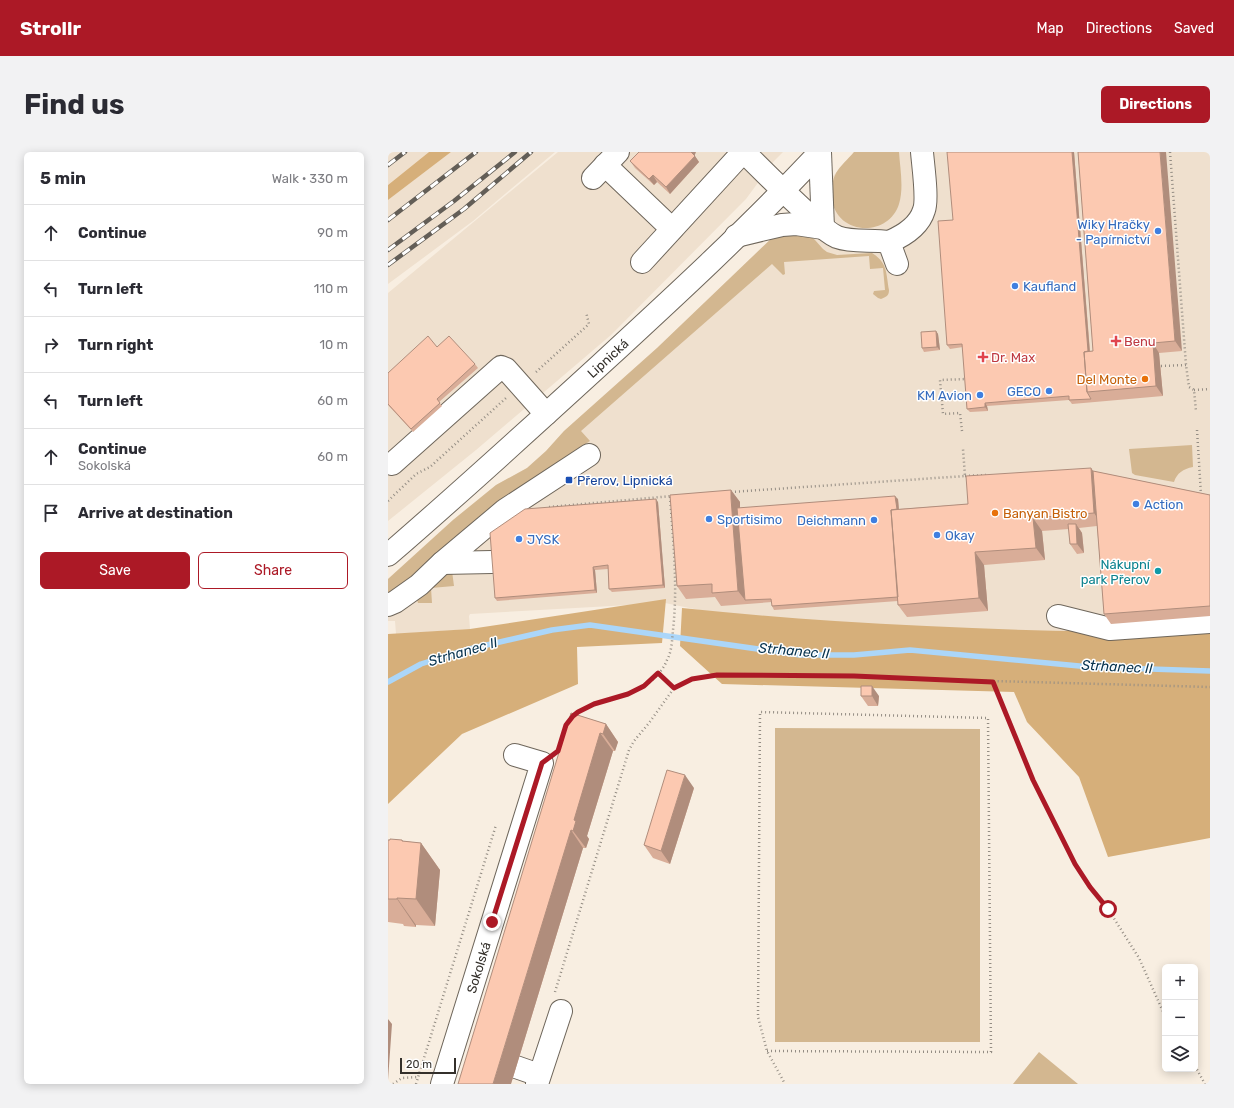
<!DOCTYPE html>
<html lang="en">
<head>
<meta charset="utf-8">
<style>
  :root { --surface:#fff; --page:#f2f2f3; --text:#2b2b33; --muted:#7c7c81; --line:#e1e1e2; --accent:#ac1926 }
  body { margin:0; font-family:Rubik,sans-serif; background:var(--page); color:var(--text) }
  .controls { position:absolute; right:12px; bottom:12px; display:grid; overflow:hidden; border-radius:6px; box-shadow:0 2px 10px #0003 }
  .controls button { width:36px; height:36px; display:grid; place-items:center; padding:0; border:0; border-bottom:1px solid var(--line); background:var(--surface); color:var(--text); font:20px sans-serif }
  .scale { position:absolute; left:12px; bottom:10px; width:56px; box-sizing:border-box; padding-left:4px; border:2px solid #34302b; border-top:0; font-size:11px; line-height:14px; white-space:nowrap; color:#34302b; -webkit-text-stroke:3px #fff; paint-order:stroke }
  .stop { position:absolute; width:12px; height:12px; margin:-9px; border:3px solid #ac1926; border-radius:50%; background:#fff }
  .stop.end { background:#ac1926; border-color:#fff; box-shadow:0 1px 4px #0008 }
  .list { margin:0; padding:0; list-style:none }
  h2 { display:flex; justify-content:space-between; align-items:center; height:52px; margin:0; padding:0 16px; font-size:17px }
  h2 small { font-size:13px; font-weight:400; color:var(--muted) }
  .list li { display:grid; grid-template-columns:26px 1fr auto; gap:12px; align-items:center; box-sizing:border-box; height:56px; padding:0 16px; border-top:1px solid var(--line) }
  .list b { display:block; font-size:15px; white-space:nowrap }
  .list p { margin:0; font-size:13px; white-space:nowrap; color:var(--muted) }
  .list em { font-size:13px; font-style:normal; color:var(--muted) }
  .actions { display:flex; gap:8px; padding:12px 16px }
  .actions a { flex:1; padding:9px 0; border:1px solid var(--accent); border-radius:6px; text-align:center; font-size:14px; color:var(--accent) }
  .actions .main { background:var(--accent); color:#fff }
  .icon { flex:none; width:22px; height:22px; fill:none; stroke:currentColor; stroke-width:2; stroke-linecap:round; stroke-linejoin:round }
  .map { position:relative; flex:none; width:822px; height:932px; overflow:hidden; border-radius:6px }
  header { display:flex; align-items:center; gap:24px; box-sizing:border-box; height:56px; padding:0 20px; background:var(--accent); color:#fff }
  header strong { font-size:19px }
  nav { display:flex; gap:22px; margin-inline-start:auto; font-size:14px }
  .intro { display:flex; align-items:center; justify-content:space-between; box-sizing:border-box; height:96px; padding:0 24px }
  h1 { margin:0; font-size:28px }
  .button { padding:10px 18px; border-radius:6px; background:var(--accent); color:#fff; font-size:14px; font-weight:700 }
  main { display:flex; gap:24px; padding:0 24px }
  aside { flex:1; background:var(--surface); border-radius:6px; box-shadow:0 2px 10px #0003 }
  .map>svg:first-child { display:block }
</style>
</head>
<body>
<header>
<strong>Strollr</strong>
<nav><a>Map</a><a>Directions</a><a>Saved</a></nav>
</header>
<div class="intro"><h1>Find us</h1><a class="button">Directions</a></div>
<main>
<aside>
<h2>5 min<small>Walk · 330 m</small></h2>
<ul class="list">
<li><svg class="icon" aria-label="ahead" viewBox="0 0 24 24"><path d="M12 20V5M6 11l6-6 6 6"/></svg><div><b>Continue</b></div><em>90 m</em></li>
<li><svg class="icon" aria-label="left" viewBox="0 0 24 24"><path d="M17 20v-9H6M10 6l-5 5 5 5"/></svg><div><b>Turn left</b></div><em>110 m</em></li>
<li><svg class="icon" aria-label="right" viewBox="0 0 24 24"><path d="M7 20v-9h11M14 6l5 5-5 5"/></svg><div><b>Turn right</b></div><em>10 m</em></li>
<li><svg class="icon" aria-label="left" viewBox="0 0 24 24"><path d="M17 20v-9H6M10 6l-5 5 5 5"/></svg><div><b>Turn left</b></div><em>60 m</em></li>
<li><svg class="icon" aria-label="ahead" viewBox="0 0 24 24"><path d="M12 20V5M6 11l6-6 6 6"/></svg><div><b>Continue</b><p>Sokolská</p></div><em>60 m</em></li>
<li><svg class="icon" aria-label="arrive" viewBox="0 0 24 24"><path d="M6 21V4h12l-3 4 3 4H6"/></svg><div><b>Arrive at destination</b></div></li>
</ul>
<div class="actions"><a class="main">Save</a><a>Share</a></div>
</aside>
<div class="map">
<svg width="822" height="932" viewBox="0 0 822 932">
  <rect width="100%" height="100%" fill="#f8eee1"/>
  <path fill="#efe0ce" d="M0 0H41L0 33Z
    M63 0H167L85 69 0 132V48Z
    M170 0H395L386 9 358 47 223 183 88 298 0 369V141Z
    M466 0H822V480H756L395 475 277 451 82 462 81 464 82 477 8 482 7 469H0V427L65 368 108 333 139 316 158 299 176 279 269 196 387 83 449 20Z"/>
  <path fill="#d3b790" d="M466 0H511C512 16 516 36 511 52 500 87 446 83 444 45 443 37 444 29 448 21 452 14 460 7 466 0Z
    M397 80 422 84 427 88 435 97 439 100 449 103 484 101C500 111 498 122 501 138 501 144 498 145 493 147L490 146 485 142 486 139 497 138 495 116 482 117 481 104 396 110 397 122 395 123 384 112 193 279 202 289 162 315 24 426 0 442V427L65 368 108 333 139 316 158 299 176 279 269 196 387 83Z
    M804 293 805 315C795 317 789 321 786 330L747 323 744 321 741 297Z
    M64 419 66 434 43 436 44 451H30L29 448 56 423Z
    M387 576 592 577V890H387Z
    M651 900 690 932H625Z"/>
  <path fill="#d6af7a" d="M41 0H63L0 48V33Z
    M278 447 274 491 189 495 190 532 74 582 0 652V482L82 477Z
    M294 456C345 461 396 466 447 469 572 477 697 481 822 480V686L720 705 691 625 639 570 626 540 334 532 292 494Z"/>
  <g fill="none" stroke-linecap="round" stroke-linejoin="round">
    <path stroke="#abd6f9" stroke-width="5.5" d="M0 530 33 512 77 498 164 478 202 473 412 503H466L522 498 702 515 822 519"/>
    <g stroke="#6e665b" stroke-width="24">
      <g id="minor">
        <path d="M356 0C377 21 398 42 420 62 429 70 438 80 449 85 465 91 484 87 501 90L509 112"/>
        <path d="M432 0 435 76"/>
        <path d="M217 13 284 77"/>
        <path d="M205 26 230 0"/>
        <path d="M348 84 394 73 408 72 435 76"/>
        <path d="M501 90C515 84 531 75 536 58 540 47 535 13 534 0"/>
        <path d="M254 110 355 0"/>
        <path d="M4 312 113 215 118 217 158 262"/>
        <path d="M54 411 104 410"/>
        <path d="M0 453 7 450 31 433 54 411 117 358 201 303"/>
        <path d="M670 464 722 477 822 470"/>
        <path d="M128 915 151 923"/>
        <path id="s1" d="M54 932 154 611 127 603"/>
        <path d="M149 932 173 859"/>
      </g>
    </g>
    <g stroke="#6e665b" stroke-width="24">
      <g id="major">
        <path id="s2" d="M0 403C72 341 142 277 212 213 287 144 362 75 432 0"/>
      </g>
    </g>
    <path stroke="#948d84" stroke-width="2.5" stroke-dasharray="1 3" stroke-linecap="butt" d="M782 0 798 213 801 235 806 238 808 259
      M773 214 798 213
      M148 220 201 172 198 160
      M806 238 821 237
      M809 278 813 343
      M574 279 572 261 555 262 552 228 579 227
      M577 324 598 323
      M343 340 577 324 575 297
      M0 349 28 322 42 315 118 246
      M161 355 284 344
      M270 521 286 536
      M605 529 645 628 687 713 702 735 720 757 751 806 777 864
      M185 564C206 548 233 549 255 535 265 528 275 519 279 508 284 499 284 488 285 478 290 433 285 389 282 344
      M169 600 176 579 182 568
      M167 840 241 598 246 589 261 571 286 536 304 527 329 523 467 524 605 529 822 535
      M379 899 603 900 600 566 372 560 370 865 379 899 397 932
      M807 914 817 932
      M5 932 14 926 30 925
      M28 932 108 673"/>
    <use href="#minor" stroke="#fff" stroke-width="22"/>
    <use href="#major" stroke="#fff" stroke-width="22"/>
    <g stroke="#635e57" stroke-width="4.5">
      <path id="rail" d="M0 13 17 0
        M0 68 88 0
        M0 98 66 49 127 0
        M0 113 76 57 143 0"/>
    </g>
    <use href="#rail" stroke="#fff" stroke-width="3" stroke-dasharray="9" stroke-linecap="butt"/>
  </g>
  <path fill="#d9ad98" d="M686 0 702 199H705L690 0 794 199 771 201 775 244 684 252 681 248 599 254 600 259 582 260 579 257 575 195 562 197 559 193 565 68Z
    M306 3 311 10 282 42 269 30 266 33 247 16 242 9Z
    M548 179 550 182 552 198 536 200 534 196Z
    M49 195 87 212 90 216 51 250 54 254 25 280 0 253V221Z
    M703 316 705 319 822 343V464L723 472 716 462 709 374 691 376 694 381 696 401 689 402 682 392 681 377 654 379 657 408 596 413 600 459 519 465 510 453V449L386 458 384 454V450L333 454 327 445 298 447 289 434 343 338 352 350V356L510 347 511 357 580 352Z
    M270 350 277 436 224 440 221 437 220 417 207 418 209 441 109 449 107 446Z
    M473 544H491L490 554H480Z
    M183 561 218 572 230 590 227 599H225L199 684 201 687 198 696H195L123 932Z
    M306 636 282 712 265 706 256 693Z
    M0 688H14L15 689 33 691 52 718 47 774 28 773V775L16 774 15 772 0 770Z"/>
  <path fill="#b08d7c" d="M302 0H308L306 5Z
    M684 0H686L705 240H703Z
    M772 0H778L794 199 787 189Z
    M307 4 311 10 282 42 278 35Z
    M265 23 269 30 266 33 261 27Z
    M548 179 550 182 552 198 549 195Z
    M765 191 771 201 775 244 768 234Z
    M597 251 599 254 600 259 597 255Z
    M703 316 712 329 715 374 706 361Z
    M343 338 352 350V359L357 448 350 439 343 346Z
    M507 344 510 347 518 448Z
    M268 347 270 350 277 436 275 433Z
    M645 366 654 379 657 408 648 396Z
    M688 372 694 381 696 401 689 392Z
    M587 400 596 413 600 459 591 446Z
    M205 415 207 418 209 441 207 438Z
    M484 534 491 544 490 554 484 544Z
    M218 572 230 590 227 599 215 582Z
    M212 581 225 599 199 684 201 687 198 696 185 679 186 668Z
    M297 623 306 636 282 712 273 699Z
    M183 678 195 696 123 932H105Z
    M14 688 31 712 33 691 52 718 47 774 28 747Z
    M9 746 28 773V775L9 747Z
    M0 867 4 872 0 928Z"/>
  <path fill="#fcc9b1" stroke="#b08d7c" d="M251 0H303L307 4 278 35 265 23 261 27 242 9Z
    M559 0H684L700 199 696 200 699 240 703 247 681 248V244L597 251V255L579 257 574 192 559 193 550 69 565 68Z
    M690 0H772L787 189 765 191 768 234 699 240 696 200 705 199Z
    M548 179 549 195 534 196 533 180Z
    M40 184 49 195 61 184 87 212 49 247 52 251 23 277 0 252V221Z
    M703 316 706 361 645 366 648 396 587 400 591 446 510 453 503 358 580 352 578 324Z
    M705 319 822 343V454L716 462Z
    M343 338V346L350 439 324 441V432L289 434 282 343Z
    M507 344 509 357 503 358 510 445 384 454 383 447 357 448 349 356Z
    M268 347 275 433 221 437 220 413 205 415 207 438 107 446 102 381 137 357Z
    M680 372H688L689 392H682Z
    M473 534H484V544H473Z
    M183 561 218 572 215 582 212 581 186 668 188 669 185 679 183 678 105 932H70Z
    M279 618 297 623 273 699 256 693Z
    M2 687 14 688V689L33 691 28 747 9 746V747H0V688H2Z"/>
  <g fill="none" stroke-linecap="round" stroke-linejoin="round">
    <path stroke="#ac1926" stroke-width="5" d="M104 770 154 611 170 599 178 573 185 564 190 560 206 552 240 542 256 534 270 521 286 536 304 527 329 523 466 524 605 530 645 628 687 712 702 735 720 757"/>
  </g>
  <g fill="#3f7fe0" stroke="#fff" stroke-width="1.5">
    <circle cx="770" cy="79" r="4"/>
    <circle cx="627" cy="134" r="4"/>
    <circle cx="661" cy="239" r="4"/>
    <circle cx="592" cy="243" r="4"/>
    <circle cx="748" cy="352" r="4"/>
    <circle cx="321" cy="367" r="4"/>
    <circle cx="486" cy="368" r="4"/>
    <circle cx="549" cy="383" r="4"/>
    <circle cx="131" cy="387" r="4"/>
  </g>
  <g fill="#e0444e" stroke="#fff" stroke-width="1.5">
    <path d="M726 183h4v4h4v4h-4v4h-4v-4h-4v-4h4z"/>
    <path d="M593 199h4v4h4v4h-4v4h-4v-4h-4v-4h4z"/>
  </g>
  <g fill="#e8710a" stroke="#fff" stroke-width="1.5">
    <circle cx="757" cy="227" r="4"/>
    <circle cx="607" cy="361" r="4"/>
  </g>
  <rect fill="#1a4fb4" stroke="#fff" stroke-width="1.5" x="177" y="324" width="8" height="8" rx="2"/>
  <circle fill="#0f9aa8" stroke="#fff" stroke-width="1.5" cx="770" cy="419" r="4"/>
  <g text-anchor="middle" dominant-baseline="central" stroke-width="3" stroke-linejoin="round" paint-order="stroke">
    <g font-size="13" fill="#366cbe" stroke="#fff" text-anchor="start">
      <text x="762" y="72" text-anchor="end">Wiky Hračky<tspan x="762" dy="15">- Papírnictví</tspan></text>
      <text x="635" y="134">Kaufland</text>
      <text x="653" y="239" text-anchor="end">GECO</text>
      <text x="584" y="243" text-anchor="end">KM Avion</text>
      <text x="756" y="352">Action</text>
      <text x="329" y="367">Sportisimo</text>
      <text x="478" y="368" text-anchor="end">Deichmann</text>
      <text x="557" y="383">Okay</text>
      <text x="139" y="387">JYSK</text>
    </g>
    <g font-size="13" fill="#be3a42" stroke="#fff" text-anchor="start">
      <text x="736" y="189">Benu</text>
      <text x="603" y="205">Dr. Max</text>
    </g>
    <g font-size="13" fill="#34302b" stroke="#fff">
      <text stroke="none"><textPath href="#s2" startOffset="295">Lipnická</textPath></text>
      <text stroke="none"><textPath href="#s1" startOffset="122">Sokolská</textPath></text>
    </g>
    <g font-size="13" fill="#c56008" stroke="#fff" text-anchor="end">
      <text x="749" y="227">Del Monte</text>
      <text x="615" y="361" text-anchor="start">Banyan Bistro</text>
    </g>
    <g font-size="13" fill="#164399" stroke="#fff" text-anchor="start">
      <text x="189" y="328">Přerov, Lipnická</text>
    </g>
    <g font-size="13" fill="#0d838f" stroke="#fff" text-anchor="end">
      <text x="762" y="412">Nákupní<tspan x="762" dy="15">park Přerov</tspan></text>
    </g>
    <g font-size="14" font-style="italic" fill="#083450" stroke="#fff">
      <text transform="translate(406 499) rotate(5)">Strhanec II</text>
      <text transform="translate(75 500) rotate(-16)">Strhanec II</text>
      <text transform="translate(729 515) rotate(3)">Strhanec II</text>
    </g>
  </g>
</svg>
<div class="controls">
<button>+</button>
<button>−</button>
<button><svg class="icon" aria-label="layers" viewBox="0 0 24 24"><path d="M12 4l9 5-9 5-9-5zM3 14l9 5 9-5"/></svg></button>
</div>
<div class="scale">20 m</div>
<div class="stop" style="left:720px;top:757px"></div>
<div class="stop end" style="left:104px;top:770px"></div>
</div>
</main>
</body>
</html>
